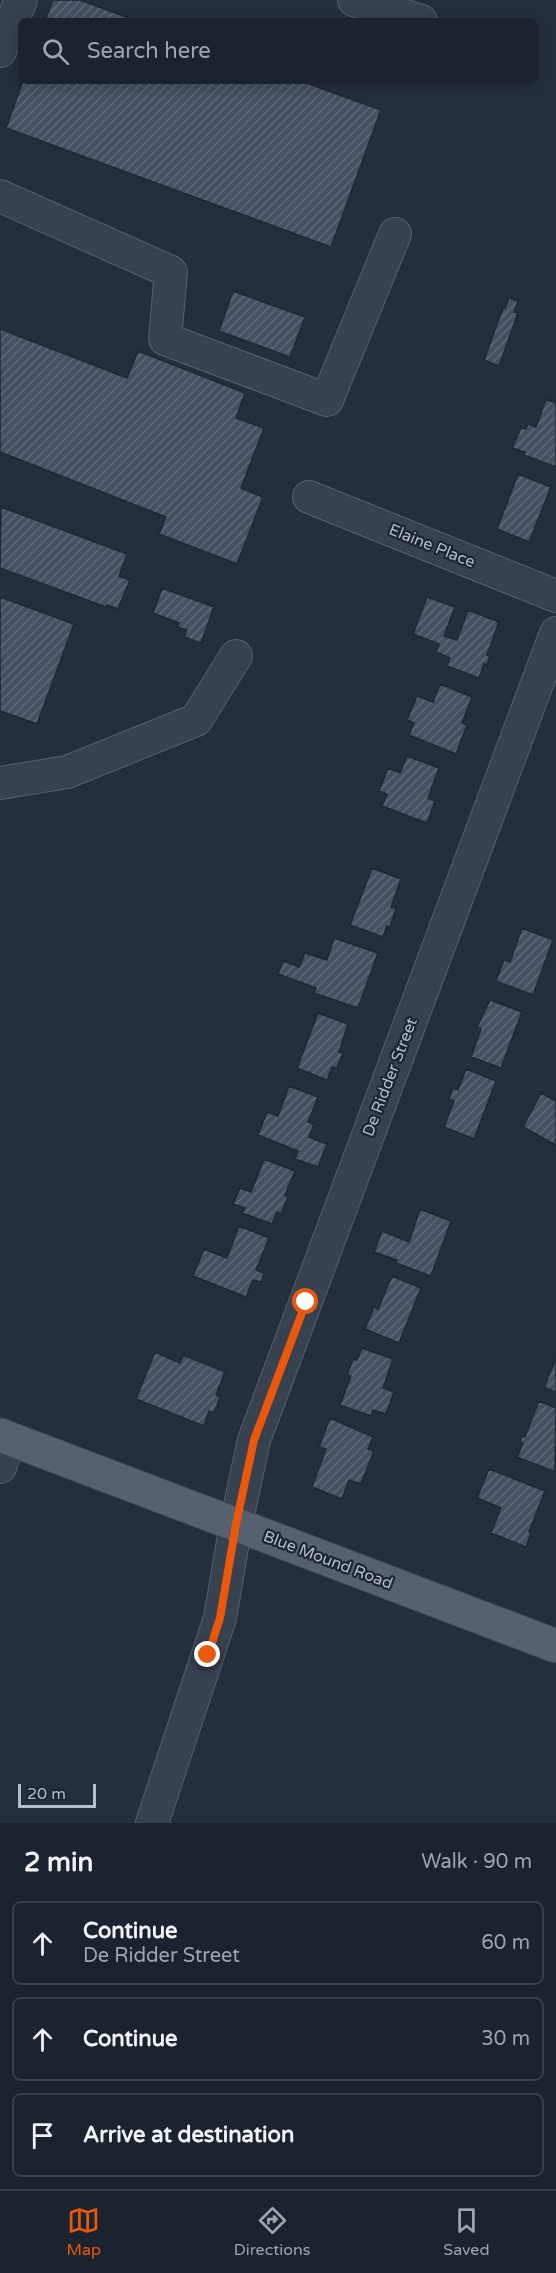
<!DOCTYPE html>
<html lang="en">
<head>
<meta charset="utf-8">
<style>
  :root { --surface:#1b232e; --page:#282f3a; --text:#f1f3f6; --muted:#a0a4aa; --line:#39404a; --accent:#ea580c }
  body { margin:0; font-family:"Varela Round",sans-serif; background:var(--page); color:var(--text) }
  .scale { position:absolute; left:18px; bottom:15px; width:78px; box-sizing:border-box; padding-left:6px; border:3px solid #b4bcc9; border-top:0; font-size:16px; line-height:21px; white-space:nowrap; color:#b4bcc9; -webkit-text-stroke:4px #1d2633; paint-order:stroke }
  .stop { position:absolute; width:18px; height:18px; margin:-14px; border:4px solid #ea580c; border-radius:50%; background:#fff }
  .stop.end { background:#ea580c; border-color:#fff; box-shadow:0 2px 6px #0008 }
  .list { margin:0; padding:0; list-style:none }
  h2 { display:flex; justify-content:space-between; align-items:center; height:78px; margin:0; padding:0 24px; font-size:26px }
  h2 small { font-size:20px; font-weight:400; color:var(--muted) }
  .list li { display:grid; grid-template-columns:39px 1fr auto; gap:18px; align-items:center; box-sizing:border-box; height:84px; margin:0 12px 12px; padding:0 12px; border:2px solid var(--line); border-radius:9px }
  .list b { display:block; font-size:22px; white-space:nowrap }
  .list p { margin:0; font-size:20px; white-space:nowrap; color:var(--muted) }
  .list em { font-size:20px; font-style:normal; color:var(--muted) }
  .icon { flex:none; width:33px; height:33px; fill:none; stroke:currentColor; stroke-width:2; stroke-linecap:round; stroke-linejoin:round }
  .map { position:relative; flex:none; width:556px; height:1823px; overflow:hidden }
  .search { position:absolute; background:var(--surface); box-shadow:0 3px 15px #0003; left:18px; right:18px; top:18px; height:66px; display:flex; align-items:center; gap:15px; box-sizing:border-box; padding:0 21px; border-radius:9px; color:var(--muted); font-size:22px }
  .sheet { height:366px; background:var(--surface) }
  nav { display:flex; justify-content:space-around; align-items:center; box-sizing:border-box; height:84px; border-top:2px solid var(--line); background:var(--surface); font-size:16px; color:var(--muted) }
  nav a { display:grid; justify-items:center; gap:3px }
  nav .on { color:var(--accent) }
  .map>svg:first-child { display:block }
</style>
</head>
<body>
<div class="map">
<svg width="556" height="1823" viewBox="0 0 556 1823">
  <defs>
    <pattern id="building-hatch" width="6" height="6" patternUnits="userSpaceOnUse" patternTransform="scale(1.5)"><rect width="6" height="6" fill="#455162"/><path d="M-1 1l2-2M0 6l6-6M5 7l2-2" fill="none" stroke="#5d6877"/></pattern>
  </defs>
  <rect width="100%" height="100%" fill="#242f3e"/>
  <path fill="url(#building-hatch)" stroke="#1f2835" stroke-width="1.5" d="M53 0H80L137 21H45Z
    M23 81H301L381 110 331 247 6 128Z
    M233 291 305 317 290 357 219 331Z
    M509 298 518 301 514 312 518 313 499 366 484 360 503 308H505Z
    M0 329 127 378 138 351 245 393 236 418 264 428 241 488 263 497 237 564 159 534 166 517 0 452Z
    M546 399 556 403V467L524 455 525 452 512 448 521 428 526 429 528 424 536 427Z
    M518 474 551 487 529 542 497 529Z
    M1 507 127 554 119 576 130 580 118 609 107 605 106 607 0 568Z
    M162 588 214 607 201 643 184 637 187 630 177 627 179 623 153 613Z
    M0 597 74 624 37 724 0 711Z
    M427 597 455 607 444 636 457 640 468 610 499 622 487 655 490 656 487 665 484 664 479 678 447 666 450 658 436 652 439 644 413 634Z
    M440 684 472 697 462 723 467 725 456 754 409 735 414 723 407 720 417 696 433 702Z
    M407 756 439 768 428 798 435 801 427 823 382 806 387 794 379 791 388 768 400 773Z
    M372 868 401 879 391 907 396 908 390 927 387 926 383 937 350 925Z
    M522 928 553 940 533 995 496 981 504 960 510 962Z
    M334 938 378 953 358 1008 314 993 316 988 278 974 283 961 299 967 305 953 327 960Z
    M490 1000 522 1012 501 1068 471 1057 481 1029 477 1027Z
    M318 1013 348 1024 339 1052 343 1053 337 1068 332 1067 327 1080 297 1068Z
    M466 1069 496 1081 474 1139 444 1127 454 1101 449 1099 453 1088 458 1090Z
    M289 1086 318 1097 308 1122 314 1124 309 1137 327 1144 318 1167 295 1159 298 1151 258 1135 267 1112 278 1116Z
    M541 1093 556 1101V1145L523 1127Z
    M264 1159 295 1171 285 1195 288 1196 281 1214 277 1212 272 1224 242 1213 245 1208 233 1204 240 1188 251 1192Z
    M420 1209 451 1221 431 1276 396 1263 397 1260 374 1252 382 1231 409 1242Z
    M239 1226 269 1238 256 1270 264 1273 261 1282 253 1280 246 1297 193 1276 204 1249 227 1258Z
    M392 1276 421 1288 399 1343 365 1329 374 1307 378 1309Z
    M362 1348 393 1359 383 1388 394 1392 386 1414 373 1410 371 1416 340 1405 351 1376 347 1375 353 1359 357 1360Z
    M155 1352 180 1363 183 1355 225 1372 216 1395 220 1397 214 1413 209 1411 204 1426 136 1399Z
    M556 1358V1392L544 1387Z
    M539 1401 556 1408 555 1472 517 1457 523 1443 520 1442 522 1436 525 1437Z
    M330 1418 373 1437 368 1449 374 1451 361 1484 349 1480 342 1499 312 1487 326 1449 319 1447Z
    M489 1469 545 1491 529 1532 531 1533 526 1547 491 1533 501 1508 477 1498Z"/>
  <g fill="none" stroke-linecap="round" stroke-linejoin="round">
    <g stroke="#565f6c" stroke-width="34">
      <path id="minor" d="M354 0 421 21
        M0 51 21 0
        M0 196 171 272 165 339 327 400 395 234
        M309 497 556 596
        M0 783 67 772 196 720 236 656
        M0 1467 10 1439
        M152 1823 220 1618 236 1524 254 1440 556 633"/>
    </g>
    <g stroke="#414a57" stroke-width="35">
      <path id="major" d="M0 1435 556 1646"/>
    </g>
    <use href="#minor" stroke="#38414e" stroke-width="32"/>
    <use href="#major" stroke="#56606e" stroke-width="33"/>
  </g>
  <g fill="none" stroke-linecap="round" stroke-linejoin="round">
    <path stroke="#ea580c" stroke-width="8" d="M208 1655 220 1618 236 1524 254 1440 306 1302"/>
  </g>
  <g text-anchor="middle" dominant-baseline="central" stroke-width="4.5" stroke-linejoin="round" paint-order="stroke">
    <g font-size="16" fill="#b4bcc9" stroke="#1d2633">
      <text transform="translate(432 546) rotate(22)">Elaine Place</text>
      <text transform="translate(390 1077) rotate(-69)">De Ridder Street</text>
      <text transform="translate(328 1560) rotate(21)">Blue Mound Road</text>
    </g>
  </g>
</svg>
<div class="scale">20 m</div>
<div class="stop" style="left:306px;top:1302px"></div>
<div class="stop end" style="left:208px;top:1655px"></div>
<div class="search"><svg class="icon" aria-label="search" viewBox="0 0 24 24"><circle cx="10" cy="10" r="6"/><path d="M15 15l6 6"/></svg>Search here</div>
</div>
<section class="sheet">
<h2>2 min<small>Walk · 90 m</small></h2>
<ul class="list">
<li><svg class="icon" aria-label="ahead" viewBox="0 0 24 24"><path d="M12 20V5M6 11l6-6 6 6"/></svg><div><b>Continue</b><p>De Ridder Street</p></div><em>60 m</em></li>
<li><svg class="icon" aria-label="ahead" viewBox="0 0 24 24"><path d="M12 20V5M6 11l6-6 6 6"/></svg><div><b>Continue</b></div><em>30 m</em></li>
<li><svg class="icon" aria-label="arrive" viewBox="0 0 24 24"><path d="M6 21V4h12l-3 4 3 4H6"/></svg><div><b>Arrive at destination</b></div></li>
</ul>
</section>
<nav>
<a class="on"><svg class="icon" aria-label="map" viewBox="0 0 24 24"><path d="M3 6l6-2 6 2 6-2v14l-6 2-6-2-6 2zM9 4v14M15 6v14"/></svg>Map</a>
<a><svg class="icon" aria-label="directions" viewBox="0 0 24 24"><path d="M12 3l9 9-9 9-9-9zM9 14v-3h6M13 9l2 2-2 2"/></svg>Directions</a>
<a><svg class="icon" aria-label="saved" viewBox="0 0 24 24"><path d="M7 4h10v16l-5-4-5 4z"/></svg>Saved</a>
</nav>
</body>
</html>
